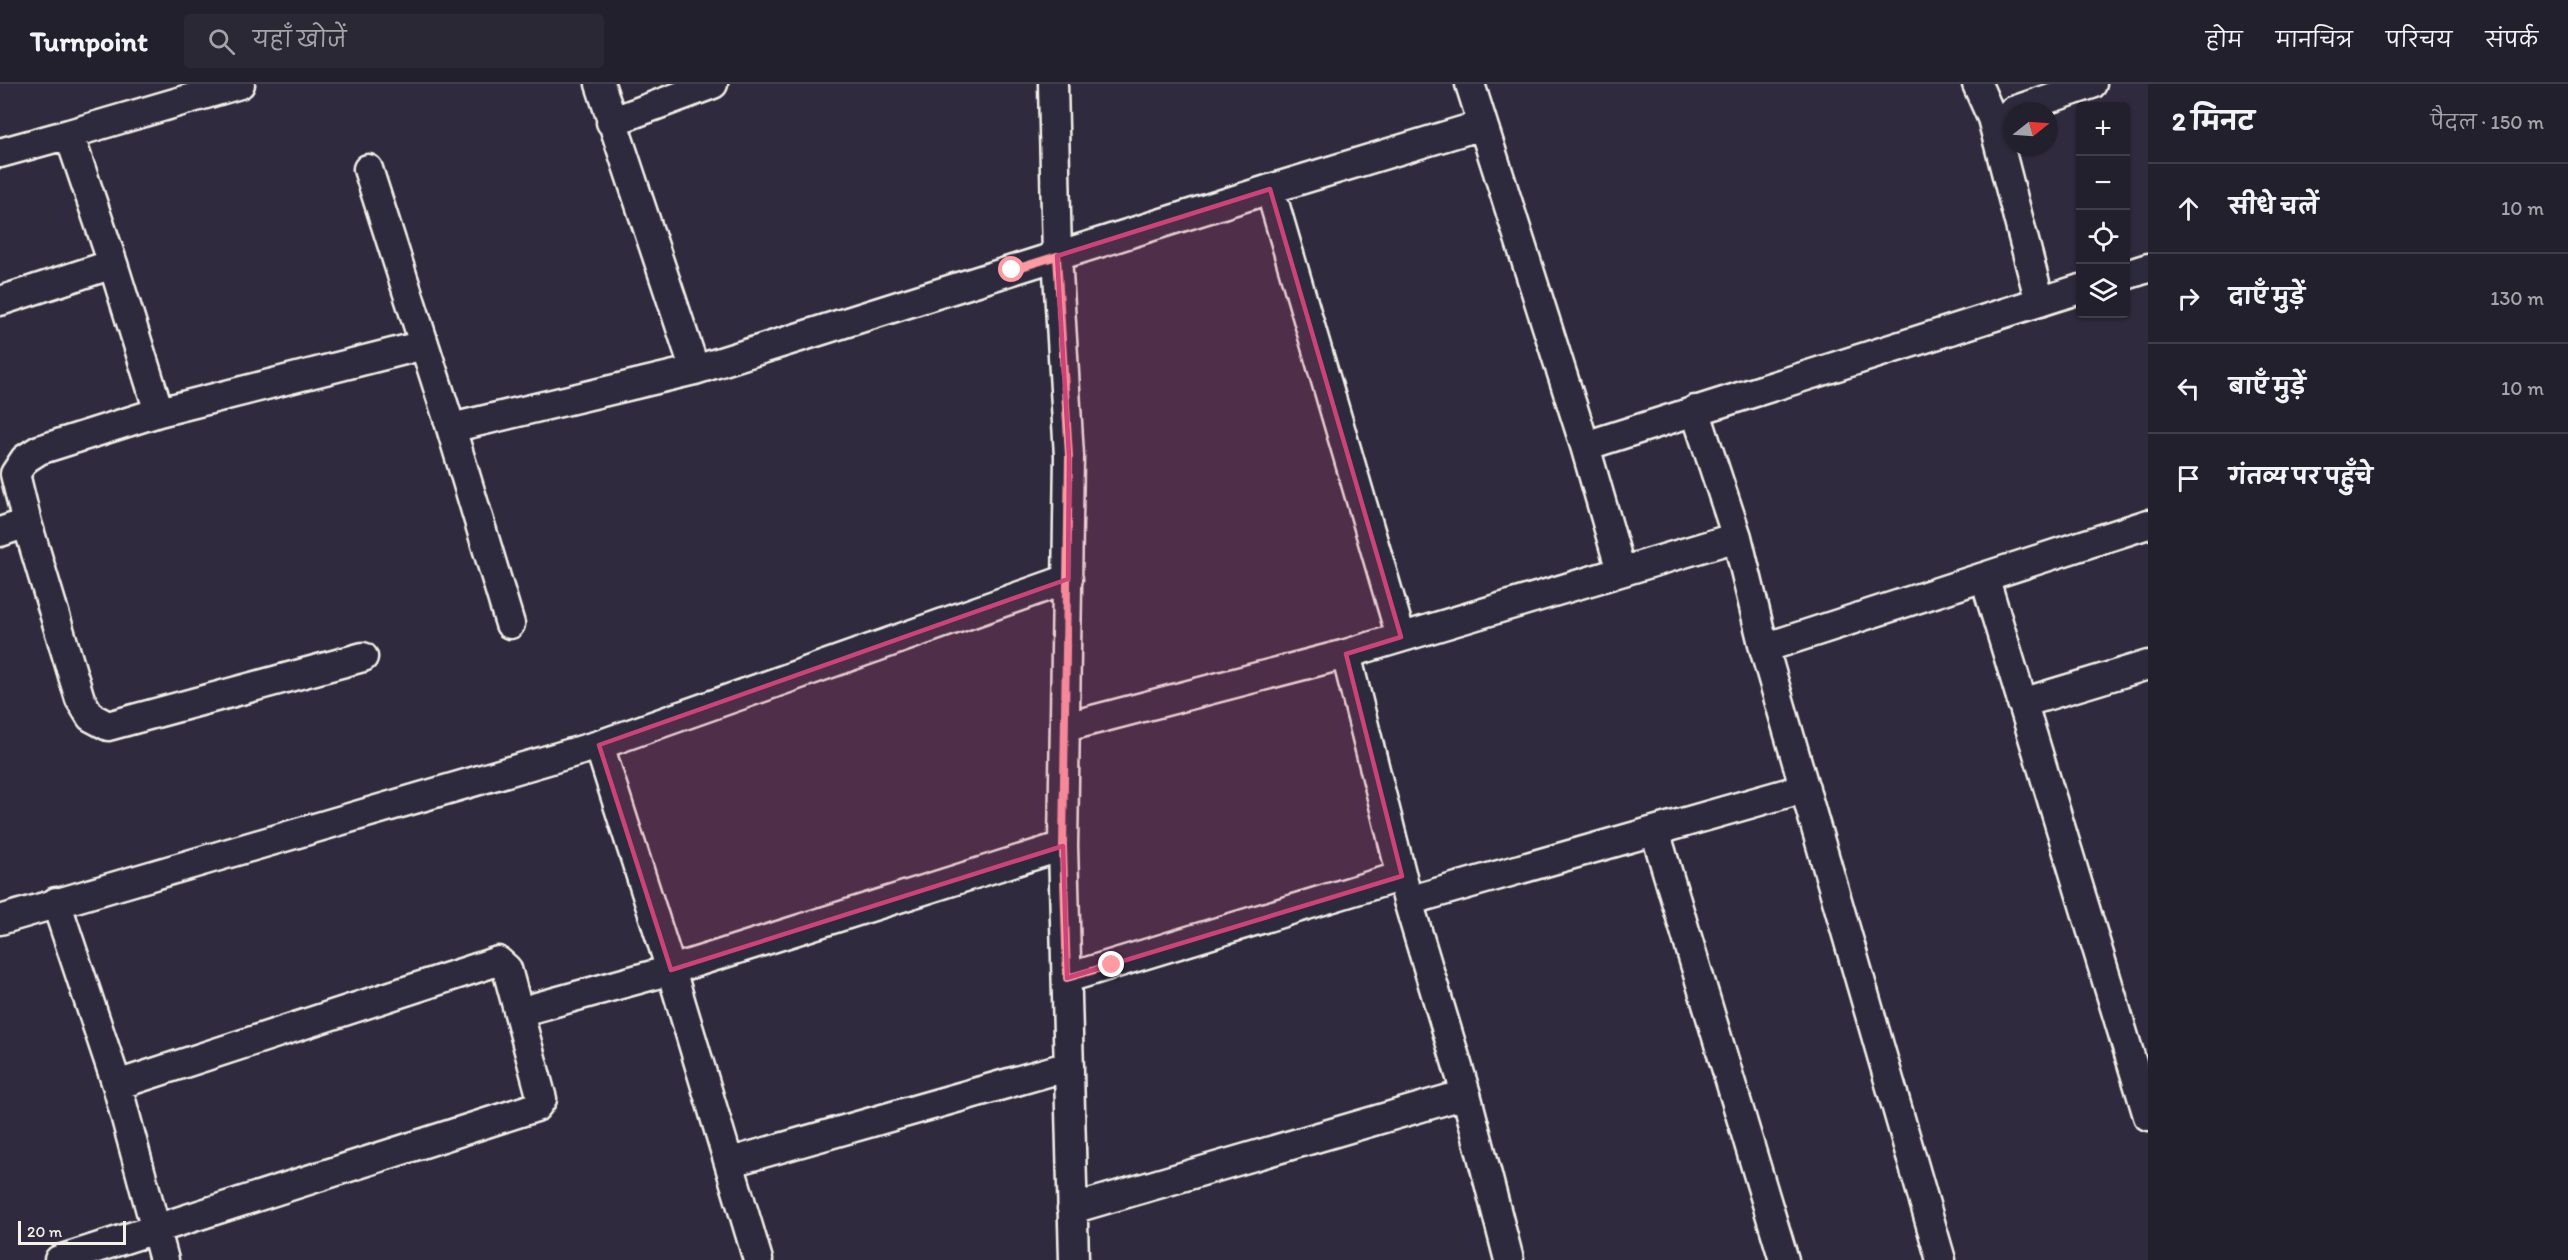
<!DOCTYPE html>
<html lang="hi">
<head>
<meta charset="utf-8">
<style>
  :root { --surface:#23202e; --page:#2b2836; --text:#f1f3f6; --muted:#a3a3aa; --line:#403e4a }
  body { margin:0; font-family:Itim,"Playpen Sans Deva",sans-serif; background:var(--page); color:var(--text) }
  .controls { position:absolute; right:18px; top:18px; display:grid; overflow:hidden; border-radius:6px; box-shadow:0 2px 4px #0004 }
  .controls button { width:54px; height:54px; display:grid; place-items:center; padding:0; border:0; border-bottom:2px solid var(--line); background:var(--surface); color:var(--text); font:30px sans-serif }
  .compass { position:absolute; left:2004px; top:18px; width:54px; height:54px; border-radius:50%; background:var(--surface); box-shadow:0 2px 4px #0004; rotate:73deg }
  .scale { position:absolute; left:18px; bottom:15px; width:108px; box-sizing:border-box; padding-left:6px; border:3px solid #f4f1e8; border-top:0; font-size:16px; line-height:21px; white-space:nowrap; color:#f4f1e8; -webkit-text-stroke:4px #2f2a3d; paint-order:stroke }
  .stop { position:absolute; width:18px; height:18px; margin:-14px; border:4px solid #ff9aa2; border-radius:50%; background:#fff }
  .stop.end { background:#ff9aa2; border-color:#fff; box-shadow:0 2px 6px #0008 }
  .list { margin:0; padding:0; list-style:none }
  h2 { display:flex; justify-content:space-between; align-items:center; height:78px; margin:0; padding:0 24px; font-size:26px }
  h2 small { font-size:20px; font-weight:400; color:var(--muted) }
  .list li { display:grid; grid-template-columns:39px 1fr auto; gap:18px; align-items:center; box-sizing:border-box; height:90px; padding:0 24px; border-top:2px solid var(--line) }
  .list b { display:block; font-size:22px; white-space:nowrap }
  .list em { font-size:20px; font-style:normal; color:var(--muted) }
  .icon { flex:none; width:33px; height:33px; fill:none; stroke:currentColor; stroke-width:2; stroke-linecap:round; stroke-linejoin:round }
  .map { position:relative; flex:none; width:2148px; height:1176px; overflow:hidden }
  header { display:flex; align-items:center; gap:36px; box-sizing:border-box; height:84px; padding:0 30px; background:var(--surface); border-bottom:2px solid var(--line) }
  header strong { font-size:28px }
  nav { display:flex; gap:33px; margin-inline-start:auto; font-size:21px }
  .search { width:420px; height:54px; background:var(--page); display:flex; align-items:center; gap:15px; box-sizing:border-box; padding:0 21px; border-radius:6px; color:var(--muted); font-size:22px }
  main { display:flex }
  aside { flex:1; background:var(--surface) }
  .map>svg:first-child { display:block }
</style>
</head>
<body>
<header>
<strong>Turnpoint</strong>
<div class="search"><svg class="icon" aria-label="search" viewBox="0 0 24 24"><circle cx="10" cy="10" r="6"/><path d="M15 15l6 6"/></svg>यहाँ खोजें</div>
<nav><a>होम</a><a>मानचित्र</a><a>परिचय</a><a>संपर्क</a></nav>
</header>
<main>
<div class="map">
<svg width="2148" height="1176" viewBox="0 0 2148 1176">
  <rect width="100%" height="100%" fill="#2f2a3d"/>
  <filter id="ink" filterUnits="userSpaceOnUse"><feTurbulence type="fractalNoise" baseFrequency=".0167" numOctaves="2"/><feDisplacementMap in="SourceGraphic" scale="12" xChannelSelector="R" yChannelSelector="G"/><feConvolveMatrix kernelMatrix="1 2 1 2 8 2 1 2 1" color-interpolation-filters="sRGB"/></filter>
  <g filter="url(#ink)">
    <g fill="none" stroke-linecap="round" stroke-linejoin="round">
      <g stroke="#f4f1e8" stroke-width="33">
        <path id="minor" d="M600 0 695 286
          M1053 0 1057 172 1069 372 1063 762 1074 1176
          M1470 0 1585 362 1621 487
          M1977 0 1992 34 2040 218
          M2013 27 2092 0
          M611 38 713 0
          M69 50 240 0
          M0 69 69 50 113 180 159 328
          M368 85 451 344
          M1270 105 1401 553
          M2126 191 2148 184
          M0 217 113 180
          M1695 326 1737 453 1764 564 1941 1176
          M1585 362 2080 205
          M0 448 27 439
          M1985 495 2148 1032
          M510 540 451 344 695 286 1270 105 1482 41
          M1764 564 2148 440
          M1346 570 1408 817 1466 1010 1509 1176
          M363 573 108 642 91 633 80 615 27 439 15 390 25 375 39 366 159 328 424 261
          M2022 619 2148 581
          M1066 643 1346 570 1737 453
          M599 661 671 886 758 1176
          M1655 747 1784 1176
          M1408 817 1805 704
          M56 818 117 1001 164 1176
          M0 836 599 661 1068 495
          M1067 894 1402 792
          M519 928 671 886 1063 762
          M731 1078 1069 982
          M1072 1125 1466 1010
          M59 1176 536 1023 542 1015 507 885 498 877 117 1001"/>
      </g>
      <use href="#minor" stroke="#2f2a3d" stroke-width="28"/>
    </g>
  </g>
  <g fill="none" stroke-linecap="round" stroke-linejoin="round" filter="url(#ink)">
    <path stroke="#ff9aa2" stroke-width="8" d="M1012 186 1057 172 1069 372 1063 762 1067 894 1112 881"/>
  </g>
  <path fill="#cc4377" fill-opacity="0.2" stroke="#cc4377" stroke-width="4.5" stroke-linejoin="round" d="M1270 105 1401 553 1346 570 1402 792 1067 894 1063 762 671 886 599 661 1068 495 1069 372 1057 172Z"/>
</svg>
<div class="controls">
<button>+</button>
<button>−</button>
<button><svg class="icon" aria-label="locate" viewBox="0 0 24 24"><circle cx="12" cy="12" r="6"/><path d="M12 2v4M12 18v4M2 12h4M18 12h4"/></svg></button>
<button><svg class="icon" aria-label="layers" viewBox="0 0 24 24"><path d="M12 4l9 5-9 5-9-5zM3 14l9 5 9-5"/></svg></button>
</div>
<svg class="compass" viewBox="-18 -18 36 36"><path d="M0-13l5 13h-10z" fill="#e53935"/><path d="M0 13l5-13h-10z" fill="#a3a3aa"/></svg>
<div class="scale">20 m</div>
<div class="stop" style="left:1012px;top:186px"></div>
<div class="stop end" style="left:1112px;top:881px"></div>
</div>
<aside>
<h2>2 मिनट<small>पैदल · 150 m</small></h2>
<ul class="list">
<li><svg class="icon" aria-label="ahead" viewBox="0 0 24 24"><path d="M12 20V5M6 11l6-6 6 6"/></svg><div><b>सीधे चलें</b></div><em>10 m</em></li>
<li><svg class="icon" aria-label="right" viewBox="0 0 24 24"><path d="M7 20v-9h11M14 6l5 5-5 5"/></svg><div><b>दाएँ मुड़ें</b></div><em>130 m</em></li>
<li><svg class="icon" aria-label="left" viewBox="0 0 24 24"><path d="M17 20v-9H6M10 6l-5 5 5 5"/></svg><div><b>बाएँ मुड़ें</b></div><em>10 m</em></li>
<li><svg class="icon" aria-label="arrive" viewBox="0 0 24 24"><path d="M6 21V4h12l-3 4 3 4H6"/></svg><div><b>गंतव्य पर पहुँचे</b></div></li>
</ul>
</aside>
</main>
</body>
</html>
